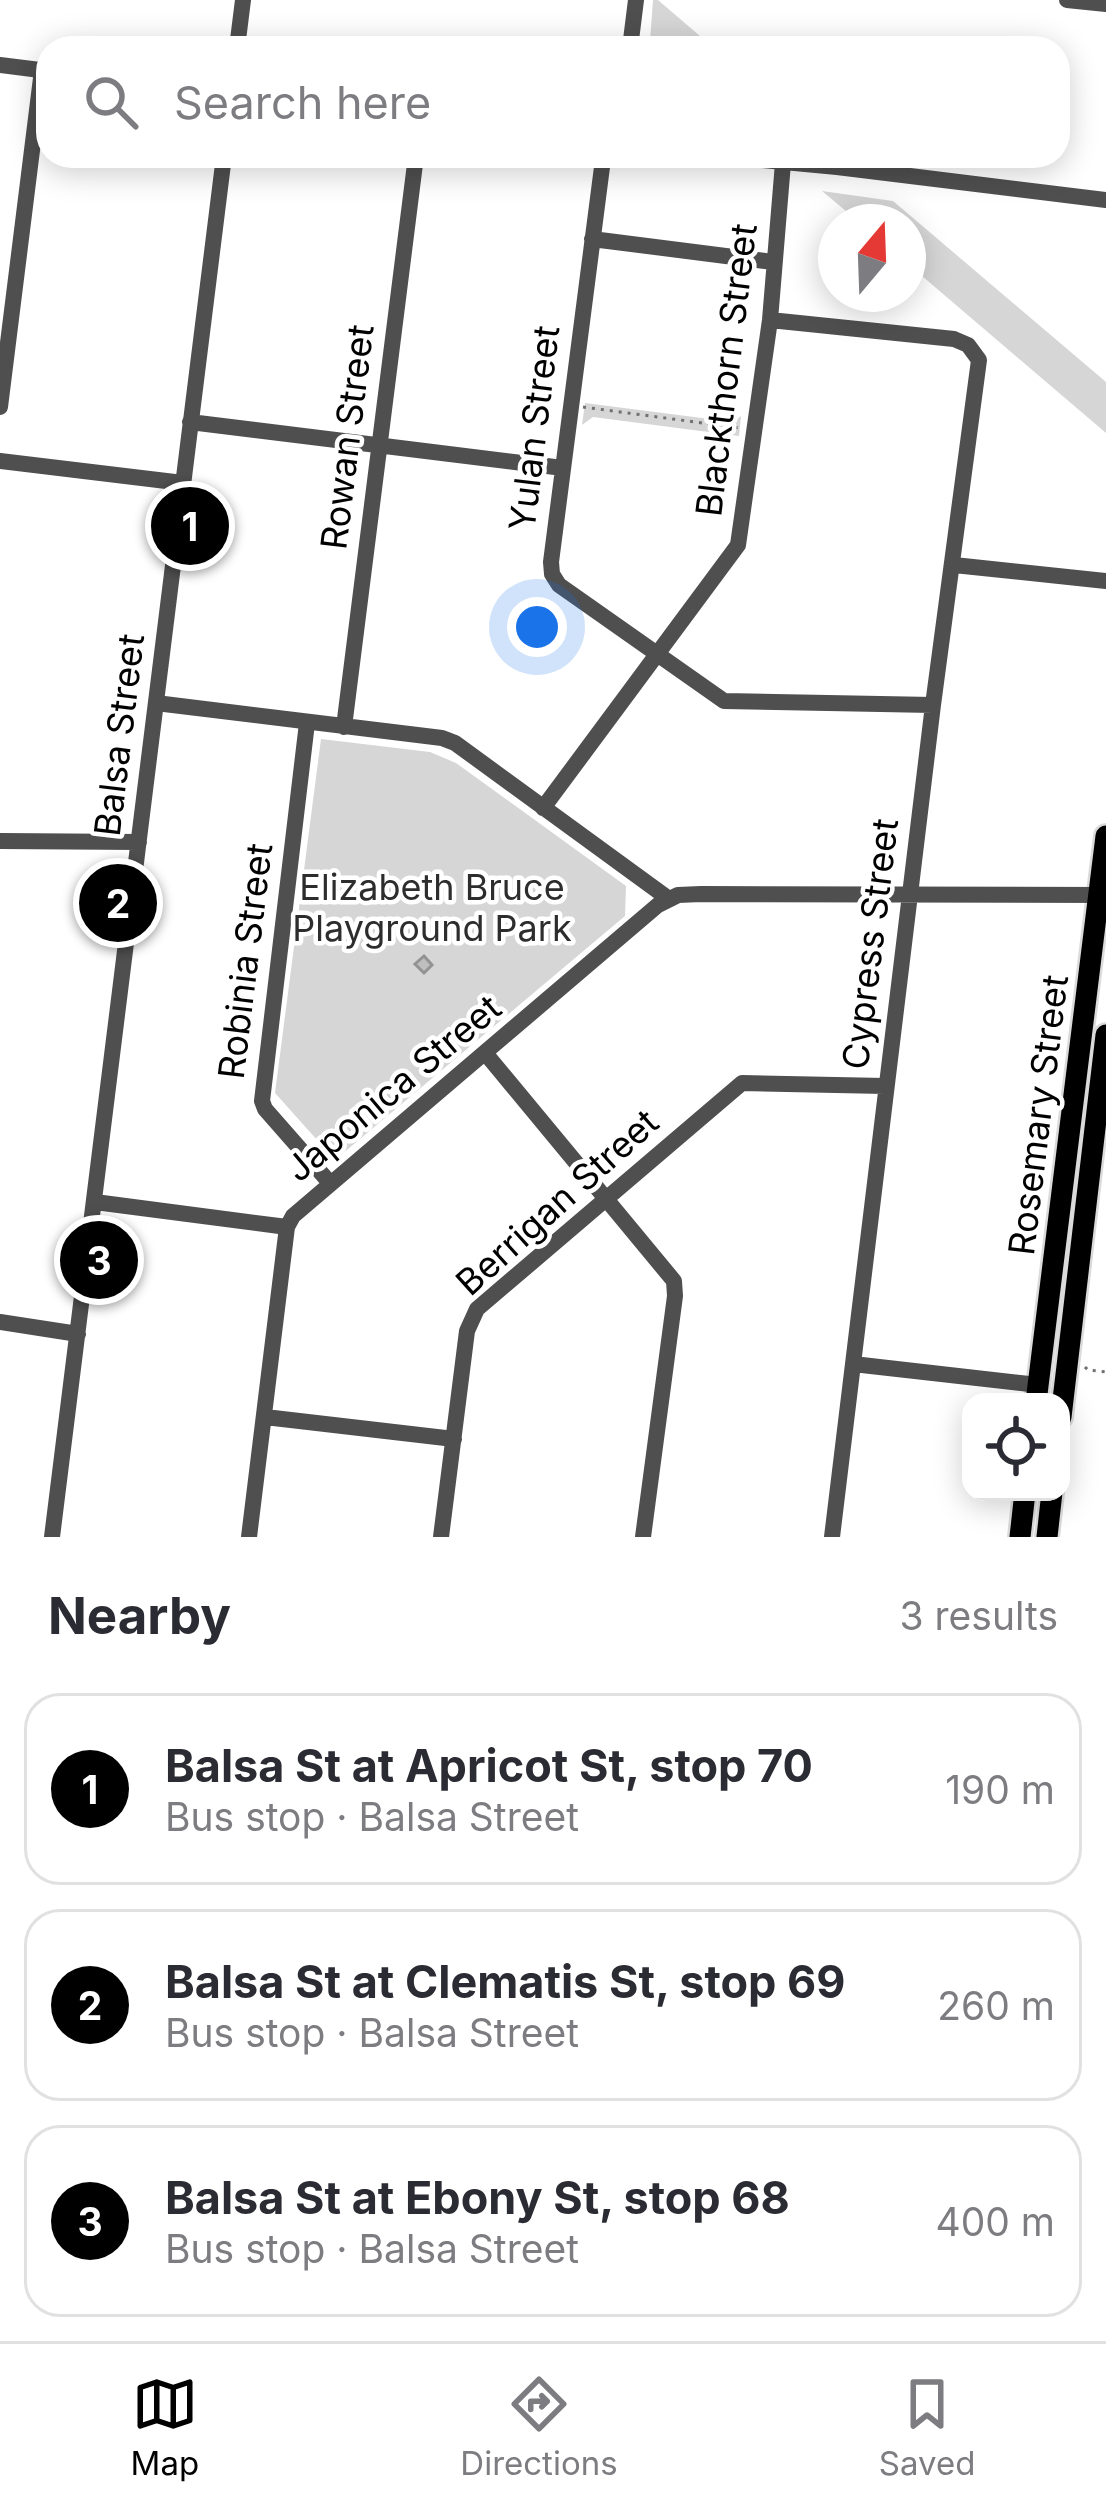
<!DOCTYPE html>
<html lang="en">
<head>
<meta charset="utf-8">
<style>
  :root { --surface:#fff; --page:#f2f2f3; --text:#2b2b33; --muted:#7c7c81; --line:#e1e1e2; --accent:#000 }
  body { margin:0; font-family:Inter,sans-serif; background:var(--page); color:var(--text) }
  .controls { position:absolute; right:36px; bottom:36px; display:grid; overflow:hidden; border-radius:24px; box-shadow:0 6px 30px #0003 }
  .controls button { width:108px; height:108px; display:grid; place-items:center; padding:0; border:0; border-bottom:3px solid var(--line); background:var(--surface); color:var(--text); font:60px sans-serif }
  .compass { position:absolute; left:818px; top:204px; width:108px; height:108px; border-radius:50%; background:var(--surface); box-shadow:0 6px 30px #0003; rotate:19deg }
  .you { position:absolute; left:537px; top:627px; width:42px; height:42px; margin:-30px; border:9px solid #fff; border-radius:50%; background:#1a73e8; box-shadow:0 0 0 18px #1a73e833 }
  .badge { display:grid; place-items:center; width:78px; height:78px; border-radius:50%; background:var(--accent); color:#fff; font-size:39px; font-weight:700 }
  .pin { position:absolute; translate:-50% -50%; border:6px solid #fff; box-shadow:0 3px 12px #0006 }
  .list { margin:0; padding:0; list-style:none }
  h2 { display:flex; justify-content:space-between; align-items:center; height:156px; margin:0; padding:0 48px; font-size:51px }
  h2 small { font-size:39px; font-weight:400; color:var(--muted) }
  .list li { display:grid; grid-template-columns:78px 1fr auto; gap:36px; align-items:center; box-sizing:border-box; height:192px; margin:0 24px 24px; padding:0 24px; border:3px solid var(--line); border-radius:36px }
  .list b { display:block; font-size:45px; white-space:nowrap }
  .list p { margin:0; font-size:39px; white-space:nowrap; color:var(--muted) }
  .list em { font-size:39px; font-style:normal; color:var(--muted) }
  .icon { flex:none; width:66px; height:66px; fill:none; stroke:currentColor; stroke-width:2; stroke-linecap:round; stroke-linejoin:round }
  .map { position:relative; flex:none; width:1106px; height:1537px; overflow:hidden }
  .search { position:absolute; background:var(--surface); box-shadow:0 6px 30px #0003; left:36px; right:36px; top:36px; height:132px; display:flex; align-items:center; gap:30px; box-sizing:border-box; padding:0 42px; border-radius:36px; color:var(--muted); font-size:45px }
  .sheet { height:804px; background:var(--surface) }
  nav { display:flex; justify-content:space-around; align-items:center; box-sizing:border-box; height:168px; border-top:3px solid var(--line); background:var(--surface); font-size:33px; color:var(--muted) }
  nav a { display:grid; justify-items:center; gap:6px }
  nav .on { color:var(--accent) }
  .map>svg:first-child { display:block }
</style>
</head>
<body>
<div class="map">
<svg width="1106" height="1537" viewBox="0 0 1106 1537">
  <rect width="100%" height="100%" fill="#fff"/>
  <path fill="#d6d6d6" d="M653 0H658L714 48H658L650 41Z
    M822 191 893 201 1106 382V433L908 264V222H859Z
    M585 403 733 422 741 416 739 436 593 417 582 425Z
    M321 739 430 752 456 763 626 886 625 916 335 1160 275 1093Z"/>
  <path fill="#bfbfbf" stroke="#939393" stroke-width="3" d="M424 956 432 965 424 973 415 964Z"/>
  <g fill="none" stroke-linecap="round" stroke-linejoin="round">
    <g stroke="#dbdbdb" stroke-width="26">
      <path id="major" d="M1036 1402 1106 836
        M1061 1417 1106 1035
        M1020 1537 1025 1492
        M1047 1537 1052 1492"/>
    </g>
    <path stroke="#717171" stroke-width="3" stroke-dasharray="3 6" stroke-linecap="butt" d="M583 407 740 428
      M1085 1367 1088 1370 1106 1372"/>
    <path stroke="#4f4f4f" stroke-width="16" d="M1067 0 1106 4
      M237 48 243 0
      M630 48 636 0
      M0 65 48 71
      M606 156 602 167 551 562 552 574 559 585 724 701 933 705
      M719 156 837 167 1106 200
      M592 239 773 262
      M770 320 954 339 968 345 979 360 933 705 832 1537
      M0 407 42 70
      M190 422 563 468
      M0 461 183 483
      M954 565 1106 581
      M156 703 442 738 455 743 669 899
      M307 723 262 1101 265 1109 330 1183
      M344 727 416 156
      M543 808 738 545 770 320 783 163
      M0 841 139 842
      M486 1054 674 1281 675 1296 643 1537
      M95 1202 287 1227
      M0 1322 78 1334
      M853 1364 1038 1385
      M265 1417 454 1439
      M52 1537 224 156
      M249 1537 287 1227 293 1216 658 905 678 895 701 894 1106 895
      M441 1537 467 1331 477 1309 742 1083 885 1086"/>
    <use href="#major" stroke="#000" stroke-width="21"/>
  </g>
  <g text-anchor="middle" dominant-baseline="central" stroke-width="9" stroke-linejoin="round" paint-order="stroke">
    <g font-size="36" fill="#000" stroke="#fff">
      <text transform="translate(726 370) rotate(-83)">Blackthorn Street</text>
      <text transform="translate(534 428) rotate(-83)">Yulan Street</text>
      <text transform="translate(347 437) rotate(-83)">Rowan Street</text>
      <text transform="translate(119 735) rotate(-83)">Balsa Street</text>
      <text transform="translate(870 944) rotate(-83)">Cypress Street</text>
      <text transform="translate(245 961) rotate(-83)">Robinia Street</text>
      <text transform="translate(393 1088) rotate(-40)">Japonica Street</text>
      <text transform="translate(1038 1115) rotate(-83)">Rosemary Street</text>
      <text transform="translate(557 1202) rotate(-42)">Berrigan Street</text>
    </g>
    <g font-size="36" fill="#2d2d2d" stroke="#fff">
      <text x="432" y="887">Elizabeth Bruce<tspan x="432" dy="41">Playground Park</tspan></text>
    </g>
  </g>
</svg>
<div class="controls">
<button><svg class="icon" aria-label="locate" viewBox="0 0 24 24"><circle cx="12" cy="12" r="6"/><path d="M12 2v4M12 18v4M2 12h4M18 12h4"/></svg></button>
</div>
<svg class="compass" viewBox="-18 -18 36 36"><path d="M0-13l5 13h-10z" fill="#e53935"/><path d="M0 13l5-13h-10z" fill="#7c7c81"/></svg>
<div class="you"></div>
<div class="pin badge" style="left:190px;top:526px">1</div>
<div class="pin badge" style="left:118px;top:903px">2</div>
<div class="pin badge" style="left:99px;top:1260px">3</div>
<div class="search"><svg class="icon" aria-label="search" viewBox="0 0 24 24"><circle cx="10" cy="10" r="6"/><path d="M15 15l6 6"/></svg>Search here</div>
</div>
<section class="sheet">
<h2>Nearby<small>3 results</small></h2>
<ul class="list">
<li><span class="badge">1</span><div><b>Balsa St at Apricot St, stop 70</b><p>Bus stop · Balsa Street</p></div><em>190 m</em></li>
<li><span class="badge">2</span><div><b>Balsa St at Clematis St, stop 69</b><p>Bus stop · Balsa Street</p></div><em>260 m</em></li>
<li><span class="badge">3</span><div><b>Balsa St at Ebony St, stop 68</b><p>Bus stop · Balsa Street</p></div><em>400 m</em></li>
</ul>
</section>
<nav>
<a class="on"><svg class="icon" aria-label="map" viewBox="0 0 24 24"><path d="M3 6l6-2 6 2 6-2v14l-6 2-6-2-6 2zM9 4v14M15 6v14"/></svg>Map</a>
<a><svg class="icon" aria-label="directions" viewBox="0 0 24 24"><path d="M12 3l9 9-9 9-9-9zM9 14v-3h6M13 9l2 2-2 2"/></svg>Directions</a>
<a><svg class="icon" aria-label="saved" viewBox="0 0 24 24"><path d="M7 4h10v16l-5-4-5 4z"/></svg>Saved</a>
</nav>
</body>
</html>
